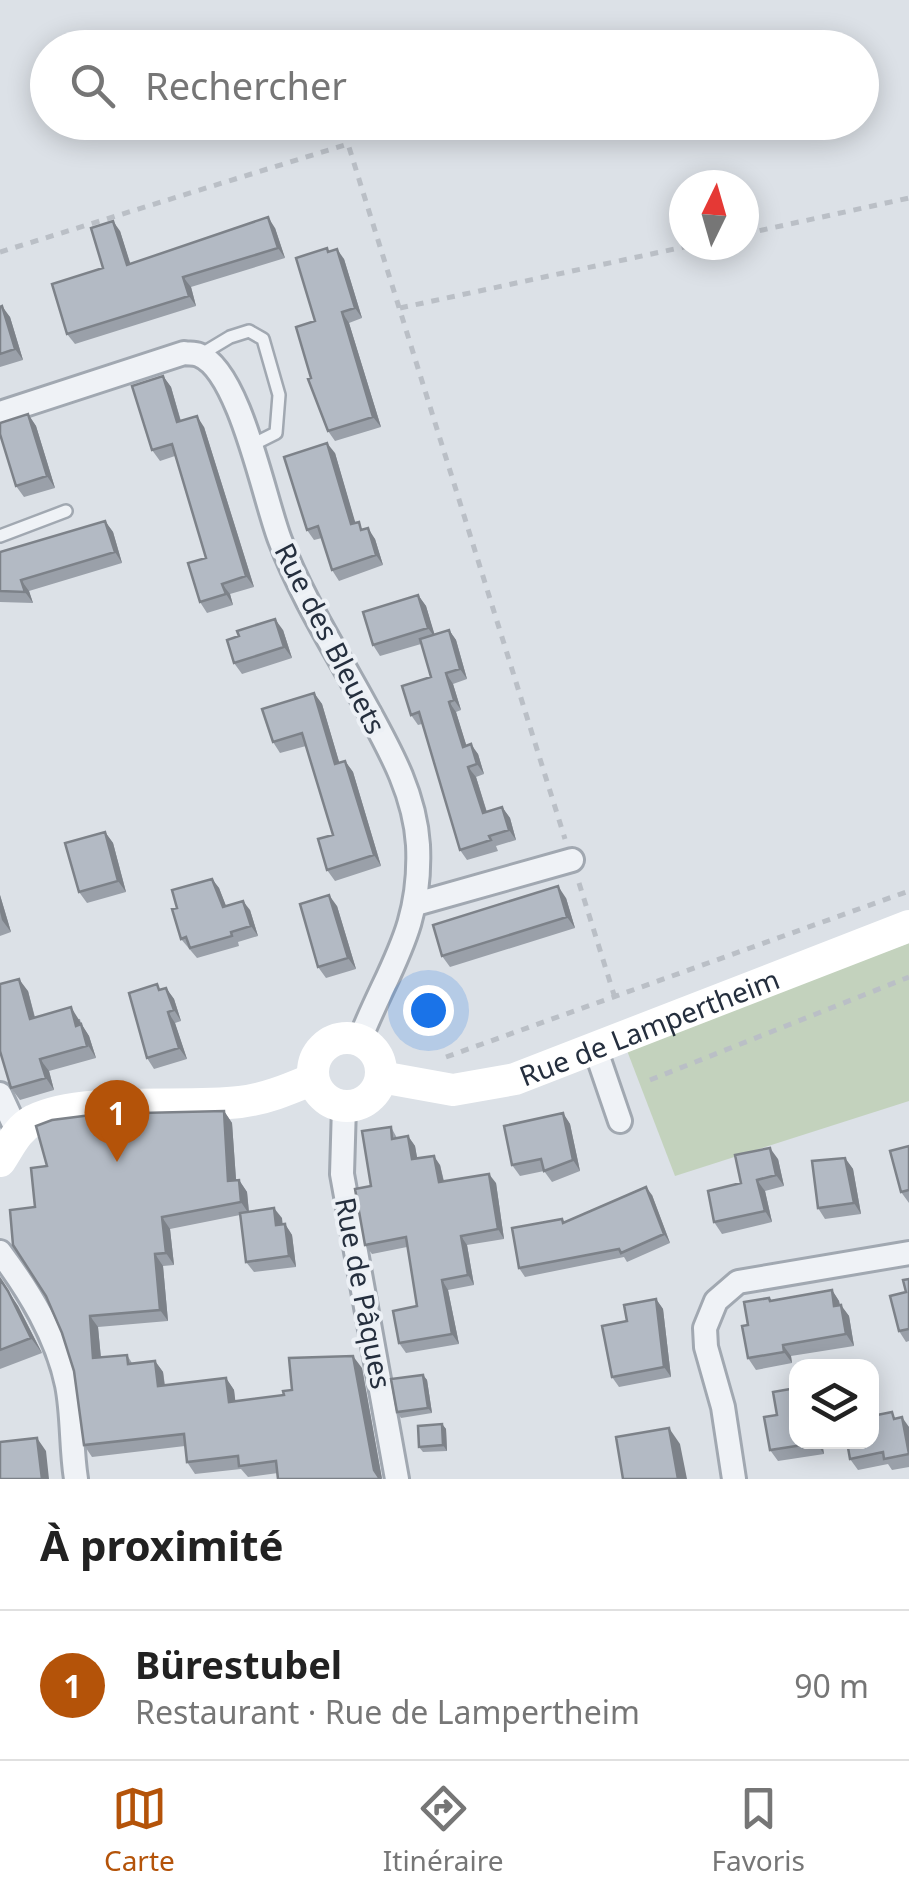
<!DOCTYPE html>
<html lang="fr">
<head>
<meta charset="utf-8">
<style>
  :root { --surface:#fff; --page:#f2f2f2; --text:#222; --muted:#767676; --line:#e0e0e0; --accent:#b45309 }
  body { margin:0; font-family:"Noto Sans",sans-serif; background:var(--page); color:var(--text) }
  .controls { position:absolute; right:30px; bottom:30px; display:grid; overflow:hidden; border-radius:20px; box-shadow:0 5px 25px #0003 }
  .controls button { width:90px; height:90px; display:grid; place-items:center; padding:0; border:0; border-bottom:2px solid var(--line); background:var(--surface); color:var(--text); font:50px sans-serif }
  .compass { position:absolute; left:669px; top:170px; width:90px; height:90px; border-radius:50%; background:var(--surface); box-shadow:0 5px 25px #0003; rotate:5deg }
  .you { position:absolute; left:428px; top:1010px; width:35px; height:35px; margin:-25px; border:8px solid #fff; border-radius:50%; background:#1a73e8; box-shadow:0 0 0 15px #1a73e833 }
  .badge { display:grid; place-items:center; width:65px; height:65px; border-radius:50%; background:var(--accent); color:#fff; font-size:32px; font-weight:700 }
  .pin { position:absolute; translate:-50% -82px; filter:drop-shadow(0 2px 5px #0008) }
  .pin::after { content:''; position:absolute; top:52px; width:35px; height:30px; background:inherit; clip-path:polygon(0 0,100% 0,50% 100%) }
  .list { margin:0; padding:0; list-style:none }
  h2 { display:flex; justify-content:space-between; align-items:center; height:130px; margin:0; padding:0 40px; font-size:42px }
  h2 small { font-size:32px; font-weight:400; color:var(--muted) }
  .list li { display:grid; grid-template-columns:65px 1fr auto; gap:30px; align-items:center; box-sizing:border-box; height:150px; padding:0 40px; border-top:2px solid var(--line) }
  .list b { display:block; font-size:38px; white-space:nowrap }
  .list p { margin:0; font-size:32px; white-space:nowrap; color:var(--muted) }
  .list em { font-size:32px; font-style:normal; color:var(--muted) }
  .icon { flex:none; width:55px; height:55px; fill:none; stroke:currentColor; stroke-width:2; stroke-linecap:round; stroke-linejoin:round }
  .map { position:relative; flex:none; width:909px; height:1479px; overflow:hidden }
  .search { position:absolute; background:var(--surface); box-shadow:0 5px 25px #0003; left:30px; right:30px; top:30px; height:110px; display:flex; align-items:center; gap:25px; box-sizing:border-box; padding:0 35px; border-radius:55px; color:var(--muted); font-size:38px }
  .sheet { height:280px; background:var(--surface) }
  nav { display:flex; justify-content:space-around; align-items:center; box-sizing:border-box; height:140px; border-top:2px solid var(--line); background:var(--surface); font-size:28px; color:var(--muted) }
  nav a { display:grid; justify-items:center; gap:5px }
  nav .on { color:var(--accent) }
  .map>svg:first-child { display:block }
</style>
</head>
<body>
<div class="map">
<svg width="909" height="1479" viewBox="0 0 909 1479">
  <rect width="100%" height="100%" fill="#dce1e7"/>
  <path fill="#c3d2bd" d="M909 943V1101L675 1176 626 1048Z"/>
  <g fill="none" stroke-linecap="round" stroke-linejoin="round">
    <g stroke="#a1a8b1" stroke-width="16">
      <path id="service" d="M200 355 230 337 249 331 263 339 279 395 276 433 250 446
        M0 536 66 511"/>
    </g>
    <g stroke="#a1a8b1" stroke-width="28">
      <path id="minor" d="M0 413 184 353C189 354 194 353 199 355 240 371 264 499 280 540 302 599 338 654 368 710 391 752 415 795 418 845 422 929 389 966 360 1039
        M416 904 572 860
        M595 1048 620 1121
        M0 1094 18 1133
        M344 1106 342 1174 397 1479
        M0 1252C29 1291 57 1336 67 1385 73 1415 71 1448 76 1479
        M734 1479 723 1407 706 1347 705 1328 716 1301 738 1282 909 1253"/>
    </g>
    <path stroke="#babfc6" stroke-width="5" stroke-dasharray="8 8" stroke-linecap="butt" d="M744 234 909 198
      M0 252 348 144 565 839
      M400 308 693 245
      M579 883 615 998
      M446 1057 909 891
      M650 1080 909 977"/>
    <use href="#service" stroke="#eff2f6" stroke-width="11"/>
    <use href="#minor" stroke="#eff2f6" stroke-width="22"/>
    <g stroke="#fff" stroke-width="32">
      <circle cx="347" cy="1072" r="34"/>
      <path id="s1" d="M381 1077 453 1090 515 1079 909 926"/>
      <path d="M0 1161C10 1146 17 1129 34 1120 83 1096 183 1109 240 1102 266 1099 289 1089 313 1079"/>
    </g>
  </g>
  <path fill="#9aa0a9" d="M275 228 285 258 191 287 196 306 75 344 67 334 103 268 120 231 130 264Z
    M329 251 344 259 362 318 349 323 381 427 335 441 328 431 311 378 315 321Z
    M0 307 10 317 23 360 0 367Z
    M163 376 171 387 181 421 204 427 254 587 230 594 233 605 207 613 200 602 206 558 175 456 160 461 152 450Z
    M28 414 36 426 55 488 24 497 16 486Z
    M335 453 355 523 375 539 383 565 339 581 332 570 322 538 314 540 307 530Z
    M105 521 113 532 122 563 29 591 33 603 0 602V552Z
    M418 595 426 606 434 634 449 630 456 640 467 679 453 684 461 710 456 712 466 745 478 754 484 774 476 777 487 812 502 807 510 818 516 840 496 846 498 851 467 860 460 850 422 724 418 725 411 715 431 677 421 644 380 656 373 645Z
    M283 630 292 658 242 674 234 663Z
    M314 693 322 704 339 762 345 761 353 772 381 866 335 881 327 870 333 835 306 746 280 753 273 742Z
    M105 832 113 843 126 892 87 903 79 892Z
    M212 879 219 888 226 906 250 910 258 936 238 942 239 946 197 958 181 939 177 908Z
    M0 895 11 932 0 936Z
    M566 898 575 928 450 967 442 956Z
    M337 906 356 969 326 978 318 967Z
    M0 984 28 991 35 1017 80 1019 81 1024 89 1036 96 1058 49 1071 54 1090 20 1100 11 1088 1 1055H0Z
    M166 988 174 999 181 1021 175 1023 187 1059 154 1069 147 1058 161 990Z
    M224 1111 232 1123 236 1180H239L247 1192 249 1211 282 1218V1224H285L292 1235 296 1267 254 1272 246 1262 240 1215 170 1229 174 1265 163 1266 168 1321 98 1327 101 1358 127 1355 132 1363 155 1361 163 1372 165 1385 226 1378 234 1390 235 1401 284 1395 292 1390 362 1368 382 1479H278V1473L248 1477 241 1469 195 1474 187 1462 185 1446 92 1457 84 1445 74 1371 35 1207 47 1166Z
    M563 1113 570 1124 580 1171 552 1182 544 1171 520 1176 512 1165Z
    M391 1127 397 1138 408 1136 415 1146 417 1158 440 1165 444 1181 496 1183 504 1239 467 1245 474 1285 448 1290 459 1344 406 1353 399 1343 417 1306 407 1247 372 1254 365 1245 371 1186Z
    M909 1146V1203L901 1192Z
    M845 1158 853 1169 861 1214 825 1219 818 1208Z
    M778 1159 784 1186 765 1191 772 1222 722 1234 714 1222 741 1183Z
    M652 1195 670 1243 627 1262 624 1257 525 1277 519 1268 562 1219 565 1222Z
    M0 1279 18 1306 42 1353 0 1369Z
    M909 1279V1341L906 1342 899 1331Z
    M832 1290 839 1301 840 1305 849 1316 854 1346 791 1356 792 1363 756 1370 748 1358V1325L772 1301Z
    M656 1299 663 1309 671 1377 619 1387 612 1377Z
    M423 1375 427 1380 432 1413 401 1418 397 1412Z
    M777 1415 796 1442H822L824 1454 778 1461 770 1450Z
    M897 1418 909 1427V1467L892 1470 888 1464 858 1470 850 1459Z
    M442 1424 446 1429 447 1451 423 1452 419 1447Z"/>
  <path fill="#7d8289" d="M268 217 275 228 285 258 278 248Z
    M113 221 120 231 134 275 127 265Z
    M337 249 344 259 362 318 355 308Z
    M183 277 191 287 196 306 189 296Z
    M2 306 10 317 23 360 15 349Z
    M342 312 349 323 381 427 373 417Z
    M163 376 171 387 184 433 177 422Z
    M28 414 36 426 55 488 47 476Z
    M197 416 204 427 254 587 246 576Z
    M327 443 335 453 359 535 351 524Z
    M105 521 113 532 122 563 115 552Z
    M368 528 375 539 383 565 376 555Z
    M21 580 29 591 33 603 25 592Z
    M222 584 230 594 233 605 226 594Z
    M418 595 426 606 436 639 428 628Z
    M275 619 283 630 292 658 284 647Z
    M449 630 456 640 467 679 460 669Z
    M446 673 453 684 461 710 454 700Z
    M314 693 322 704 343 775 335 764Z
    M449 702 456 712 470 757 463 747Z
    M471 744 478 754 484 774 477 764Z
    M345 761 353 772 381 866 374 855Z
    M468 767 476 777 490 823 483 813Z
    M502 807 510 818 516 840 509 830Z
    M105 832 113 843 126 892 118 881Z
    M212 879 219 888 230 916 223 907Z
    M558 886 566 898 575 928 567 917Z
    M0 895 11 932 2 920 0 912Z
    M329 895 337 906 356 969 348 958Z
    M243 901 250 910 258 936 251 926Z
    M19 979 28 991 38 1031 30 1019Z
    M166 988 174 999 181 1021 174 1010Z
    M71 1007 89 1036 96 1058 76 1026Z
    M168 1012 175 1023 187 1059 179 1048Z
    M40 1059 49 1071 54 1090 46 1078Z
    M224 1111 232 1123 237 1193 228 1181Z
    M563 1113 570 1124 580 1171 573 1160Z
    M408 1136 415 1146 419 1168 412 1159Z
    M770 1148 778 1159 784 1186 776 1175Z
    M434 1156 440 1165 446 1192 439 1182Z
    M845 1158 853 1169 861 1214 854 1203Z
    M489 1174 496 1183 504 1239 498 1229Z
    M239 1180 247 1192 249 1214 241 1202Z
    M757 1180 765 1191 772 1222 765 1211Z
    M646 1187 652 1195 670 1243 664 1234Z
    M274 1208 282 1218 284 1236 276 1225Z
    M162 1217 170 1229 174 1265 166 1253Z
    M285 1224 292 1235 296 1267 289 1256Z
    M461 1236 467 1245 474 1285 468 1275Z
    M155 1254 163 1266 168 1321 160 1310Z
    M0 1279 18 1306 42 1353 31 1338Z
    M442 1280 448 1290 459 1344 452 1334Z
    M832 1290 839 1301 842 1317 834 1306Z
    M656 1299 663 1309 671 1377 664 1367Z
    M841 1305 849 1316 854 1346 846 1334Z
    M90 1316 98 1327 102 1370 93 1358Z
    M783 1345 791 1356 792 1363 784 1352Z
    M353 1356 362 1368 382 1479 374 1470Z
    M155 1361 163 1372 166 1398 158 1386Z
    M423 1375 427 1380 432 1413 428 1408Z
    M226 1378 234 1390 237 1414 229 1402Z
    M902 1417 909 1427V1455Z
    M442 1424 446 1429 447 1451 443 1445Z
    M669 1428 680 1444 687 1479H678Z
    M37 1438 46 1451 49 1479H42Z
    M816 1442H822L824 1454 816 1443Z"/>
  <path fill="#b3bac4" stroke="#7d8289" stroke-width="2.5" d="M268 217 278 248 183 277 189 296 67 334 52 284 103 268 91 228 113 221 127 265Z
    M327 248 328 252 337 249 355 308 342 312 373 417 328 431 308 379 311 378 296 327 315 321 296 258Z
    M2 306 15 349 0 354V307Z
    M163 376 177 422 197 416 246 576 222 584 226 594 200 602 188 563 206 558 172 444 152 450 132 386Z
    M28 414 47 476 16 486 0 434V423Z
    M327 443 351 524 359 522 361 530 368 528 376 555 332 570 318 526 307 530 284 457Z
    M105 521 115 552 21 580 25 592 0 591V552Z
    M418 595 428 628 373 645 363 612Z
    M275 619 284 647 234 663 227 640 239 636 237 631Z
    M449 630 460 669 446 673 454 700 449 702 463 747 471 744 477 764 468 767 483 813 502 807 509 830 489 836 491 840 460 850 419 712 411 715 402 686 431 677 420 639Z
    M314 693 335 764 345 761 374 855 327 870 318 839 333 835 302 733 273 742 262 709Z
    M105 832 118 881 79 892 65 843Z
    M212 879 223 907 243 901 251 926 231 932 232 936 190 948 186 937 181 939 172 909 177 908 172 890Z
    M558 886 567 917 442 956 433 925Z
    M329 895 348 958 318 967 300 904Z
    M19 979 30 1019 71 1007 76 1026 81 1024 87 1046 40 1059 46 1078 11 1088 0 1051V984Z
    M157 984 159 990 166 988 174 1010 168 1012 179 1048 147 1058 129 993Z
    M224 1111 228 1181 239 1180 241 1202 162 1217 166 1253 155 1254 160 1310 90 1316 93 1358 127 1355 128 1364 155 1361 158 1386 226 1378 229 1402 284 1395 283 1391 292 1390 289 1358 353 1356 374 1470 380 1479H278L276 1461 239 1466 238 1456 187 1462 184 1434 84 1445 74 1371 62 1333 46 1296 13 1245 10 1210 35 1207 31 1168 47 1166 36 1126 52 1120 99 1114Z
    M563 1113 573 1160 544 1171 541 1159 512 1165 504 1126Z
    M391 1127 392 1139 408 1136 412 1159 434 1156 439 1182 489 1174 498 1229 461 1236 468 1275 442 1280 452 1334 399 1343 393 1311 417 1306 406 1237 365 1245 355 1189 371 1186 362 1131Z
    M909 1146V1190L901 1192 890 1151Z
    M770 1148 776 1175 757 1180 765 1211 714 1222 708 1191 741 1183 735 1155Z
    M845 1158 854 1203 818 1208 812 1161Z
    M646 1187 664 1234 621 1253 619 1249 519 1268 512 1228 562 1219 563 1223Z
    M274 1208 276 1225 285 1224 289 1256 246 1262 240 1213Z
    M0 1279 8 1291 31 1338 0 1350Z
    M909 1279V1329L899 1331 890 1296 906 1292 903 1280Z
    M832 1290 834 1306 841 1305 846 1334 783 1345 784 1352 748 1358 742 1326 748 1325 744 1302 769 1298 770 1301Z
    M656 1299 664 1367 612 1377 602 1326 627 1321 624 1305Z
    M423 1375 428 1408 397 1412 391 1379Z
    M796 1388V1442H816V1443L770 1450 764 1417 777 1415 773 1392Z
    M892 1412 894 1419 902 1417 909 1454 884 1459 883 1452 850 1459 847 1442H872V1416Z
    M442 1424 443 1445 419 1447 418 1426Z
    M669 1428 678 1479H623L616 1437Z
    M37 1438 42 1479H0V1442Z"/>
  <g text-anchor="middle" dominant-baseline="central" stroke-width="8" stroke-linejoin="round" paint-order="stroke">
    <g font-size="28" fill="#252f3e" stroke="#ecf0f5">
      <text transform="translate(331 638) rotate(63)">Rue des Bleuets</text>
      <text stroke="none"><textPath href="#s1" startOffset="280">Rue de Lampertheim</textPath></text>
      <text transform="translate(364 1293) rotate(79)">Rue de Pâques</text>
    </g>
  </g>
</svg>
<div class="controls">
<button><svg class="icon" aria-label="layers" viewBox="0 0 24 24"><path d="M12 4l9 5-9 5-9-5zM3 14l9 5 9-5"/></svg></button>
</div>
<svg class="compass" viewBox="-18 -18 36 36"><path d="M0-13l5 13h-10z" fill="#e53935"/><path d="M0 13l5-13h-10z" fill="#767676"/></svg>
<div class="you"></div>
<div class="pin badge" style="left:117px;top:1162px">1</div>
<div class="search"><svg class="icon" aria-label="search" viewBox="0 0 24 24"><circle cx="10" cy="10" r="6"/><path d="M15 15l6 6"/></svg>Rechercher</div>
</div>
<section class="sheet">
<h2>À proximité<small></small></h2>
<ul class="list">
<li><span class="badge">1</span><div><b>Bürestubel</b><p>Restaurant · Rue de Lampertheim</p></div><em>90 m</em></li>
</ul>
</section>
<nav>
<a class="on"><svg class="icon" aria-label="map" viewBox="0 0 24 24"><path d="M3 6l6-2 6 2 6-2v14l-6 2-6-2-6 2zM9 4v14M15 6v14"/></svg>Carte</a>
<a><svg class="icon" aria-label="directions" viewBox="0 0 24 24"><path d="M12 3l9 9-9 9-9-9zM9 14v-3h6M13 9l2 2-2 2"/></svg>Itinéraire</a>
<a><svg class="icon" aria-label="saved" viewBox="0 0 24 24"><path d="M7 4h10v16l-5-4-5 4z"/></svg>Favoris</a>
</nav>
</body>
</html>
